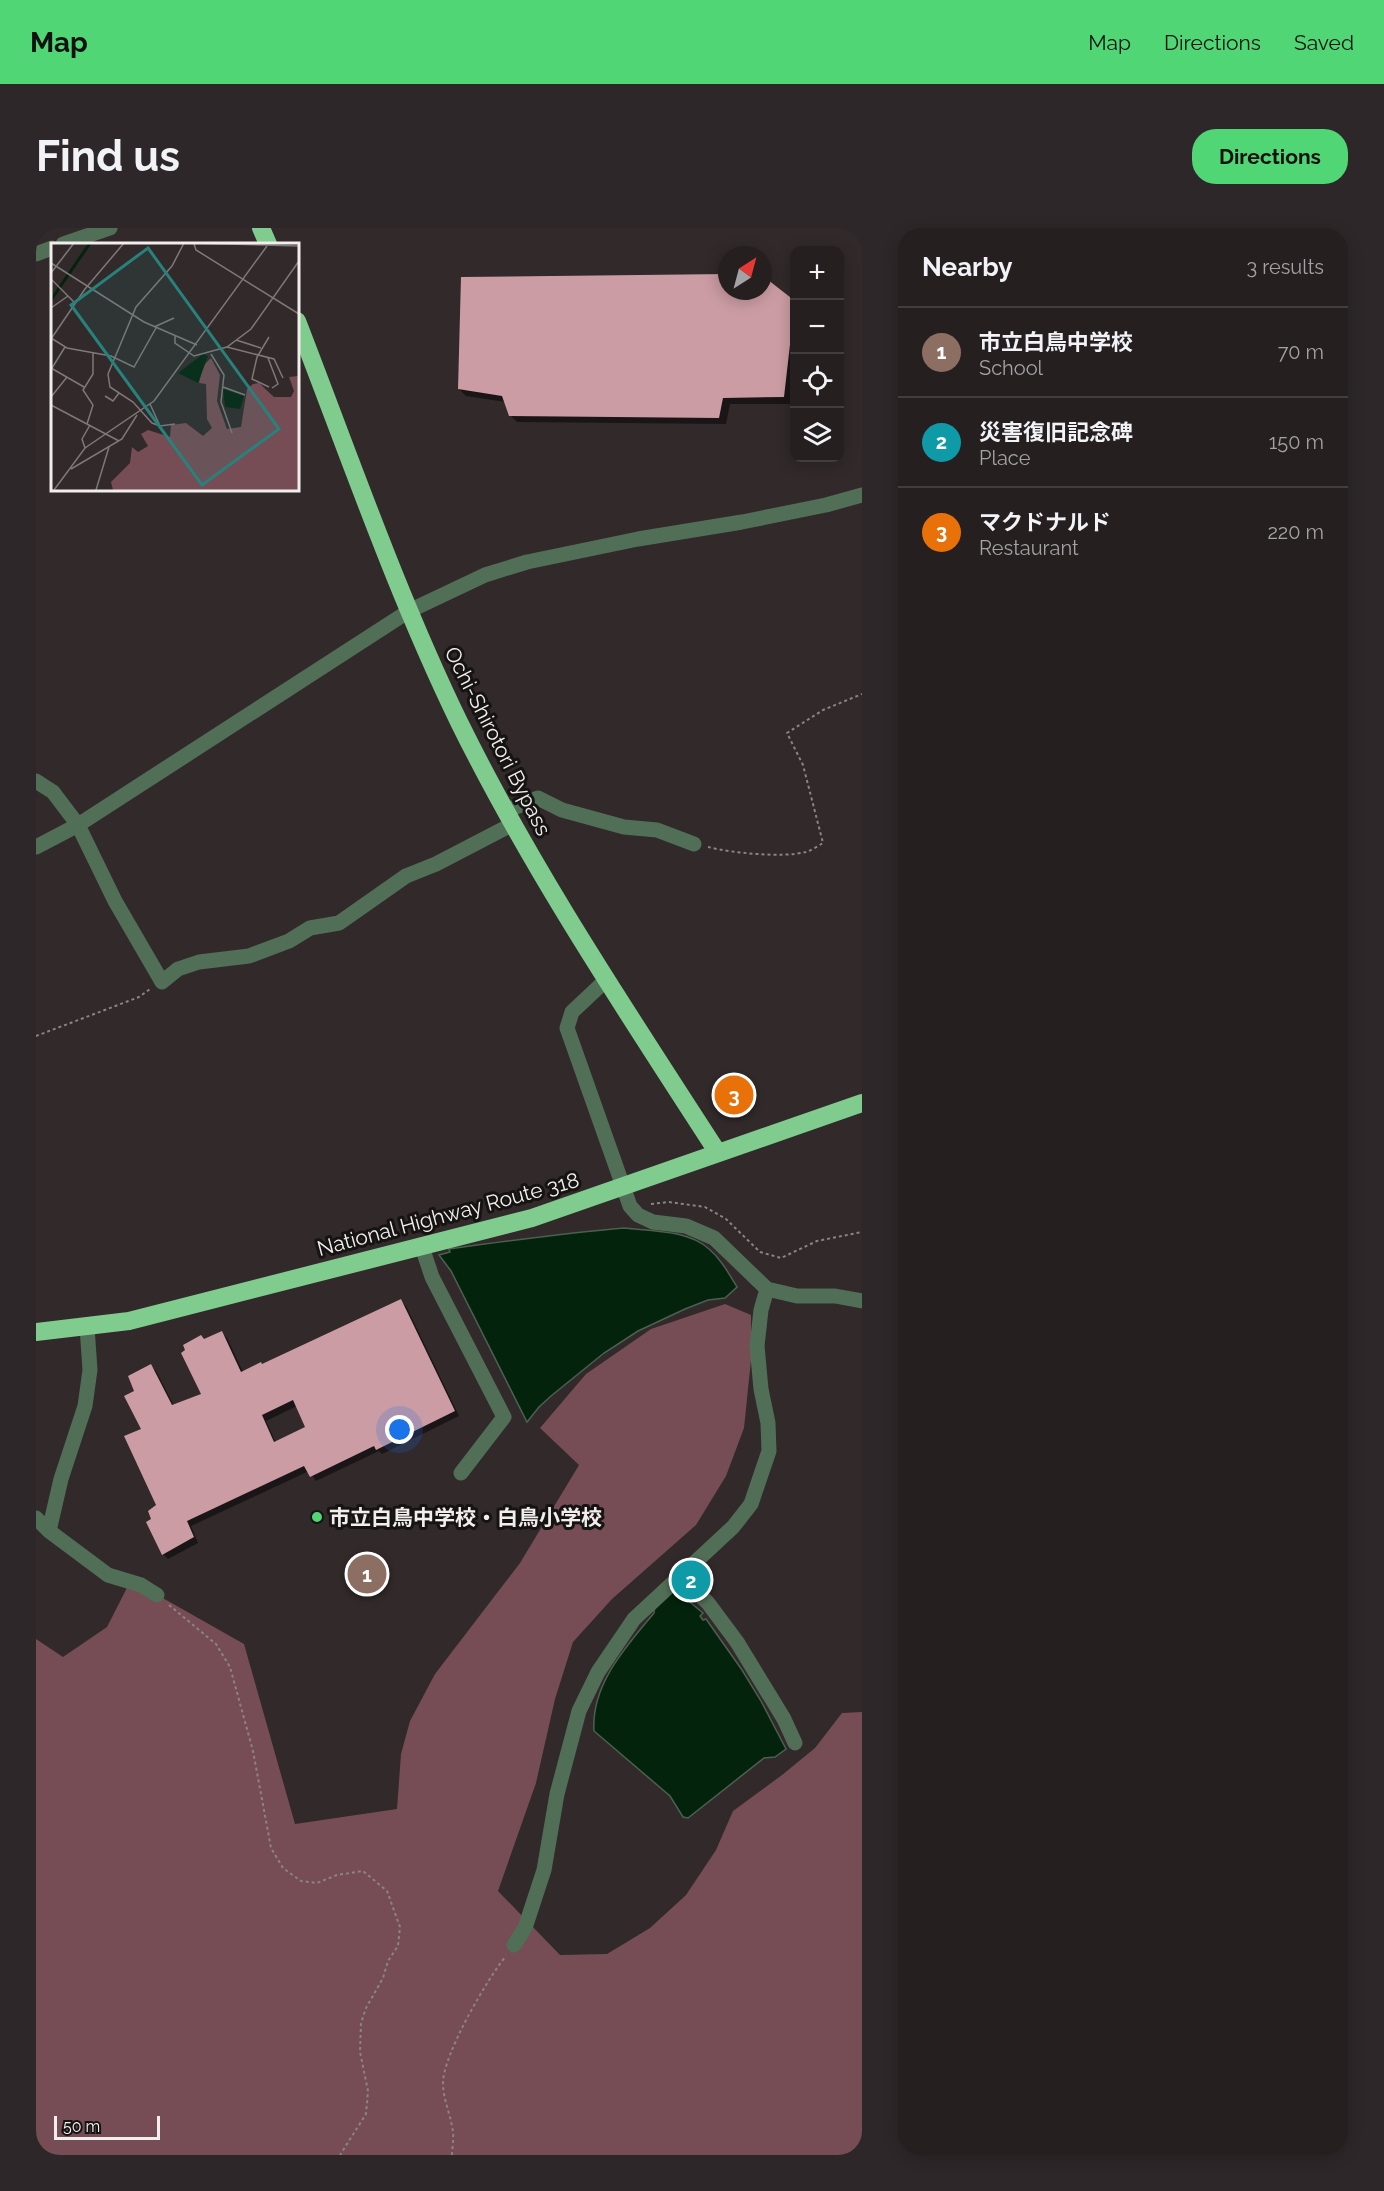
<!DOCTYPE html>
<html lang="en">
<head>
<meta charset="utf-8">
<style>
  :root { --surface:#251f20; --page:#2d2729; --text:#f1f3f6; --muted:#a3a2a5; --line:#423d3e; --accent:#50d674 }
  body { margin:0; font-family:Raleway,"Noto Sans JP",sans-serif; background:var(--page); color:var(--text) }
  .controls { position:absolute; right:18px; top:18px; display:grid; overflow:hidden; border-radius:12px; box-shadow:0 3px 15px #0003 }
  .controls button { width:54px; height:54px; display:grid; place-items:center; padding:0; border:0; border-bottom:2px solid var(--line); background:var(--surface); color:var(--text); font:30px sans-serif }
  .compass { position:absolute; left:682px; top:18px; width:54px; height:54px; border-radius:50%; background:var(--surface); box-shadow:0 3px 15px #0003; rotate:36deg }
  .scale { position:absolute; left:18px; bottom:15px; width:106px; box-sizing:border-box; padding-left:6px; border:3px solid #f3eeee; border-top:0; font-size:16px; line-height:21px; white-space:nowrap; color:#f3eeee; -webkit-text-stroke:4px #161313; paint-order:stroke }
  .you { position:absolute; left:364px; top:1202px; width:21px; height:21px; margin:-15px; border:4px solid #fff; border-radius:50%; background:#1a73e8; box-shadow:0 0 0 9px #1a73e833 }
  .badge { display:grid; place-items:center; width:39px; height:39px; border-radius:50%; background:var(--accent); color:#fff; font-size:20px; font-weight:700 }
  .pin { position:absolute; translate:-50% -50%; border:3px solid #fff; box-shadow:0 2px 6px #0006 }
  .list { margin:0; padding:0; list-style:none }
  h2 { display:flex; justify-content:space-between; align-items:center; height:78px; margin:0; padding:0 24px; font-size:26px }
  h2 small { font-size:20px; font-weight:400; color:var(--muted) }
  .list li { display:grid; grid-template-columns:39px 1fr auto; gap:18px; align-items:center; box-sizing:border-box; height:90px; padding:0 24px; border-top:2px solid var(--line) }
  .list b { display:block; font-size:22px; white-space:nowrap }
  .list p { margin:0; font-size:20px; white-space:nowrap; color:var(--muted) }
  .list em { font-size:20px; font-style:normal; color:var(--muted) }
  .icon { flex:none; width:33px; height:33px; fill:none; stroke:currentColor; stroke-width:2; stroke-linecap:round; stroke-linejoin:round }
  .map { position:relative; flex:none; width:826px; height:1927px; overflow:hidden; border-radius:24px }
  header { display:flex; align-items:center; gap:36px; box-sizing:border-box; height:84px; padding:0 30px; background:var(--accent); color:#111 }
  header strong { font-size:28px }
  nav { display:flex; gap:33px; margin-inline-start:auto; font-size:21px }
  .intro { display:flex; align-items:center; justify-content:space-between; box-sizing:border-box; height:144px; padding:0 36px }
  h1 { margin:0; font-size:42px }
  .button { padding:15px 27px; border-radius:24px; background:var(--accent); color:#111; font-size:21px; font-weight:700 }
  main { display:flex; gap:36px; padding:0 36px }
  aside { flex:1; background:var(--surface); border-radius:24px; box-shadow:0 3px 15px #0003 }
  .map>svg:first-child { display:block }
</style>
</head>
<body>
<header>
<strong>Map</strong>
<nav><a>Map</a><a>Directions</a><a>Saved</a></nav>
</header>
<div class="intro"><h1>Find us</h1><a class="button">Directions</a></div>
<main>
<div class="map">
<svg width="826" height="1927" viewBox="0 0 826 1927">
  <rect width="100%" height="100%" fill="#31292a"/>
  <path fill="#764d54" d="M689 1076 715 1087V1132L708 1200 690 1248 660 1297 576 1371 537 1414 519 1471 500 1555 462 1663 524 1727 571 1726 614 1700 650 1667 680 1622 697 1583 746 1547 779 1520 806 1485 826 1484V1927H0V1411L27 1429 71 1399 95 1352 208 1416 259 1596 361 1581 365 1526 374 1493 399 1446 484 1335 543 1237 504 1200 550 1146 615 1101Z"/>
  <path fill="#04230c" stroke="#4c6050" stroke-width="1.5" d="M588 1000C615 1003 652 1002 673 1021 685 1031 693 1046 701 1059L689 1070 672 1072 649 1081 602 1103 568 1125 515 1168 503 1179 491 1194 415 1043 403 1027 414 1024 413 1021C471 1013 529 1005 588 1000Z
    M638 1361 667 1385 664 1388 667 1392 670 1391 706 1442 725 1473 750 1521 739 1529 728 1530 652 1590 647 1589 634 1568 558 1503C555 1456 590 1419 618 1385L619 1376Z"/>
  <path fill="#0007" fill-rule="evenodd" d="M727 50 758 75V141L754 176H694L690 196 481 194 474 187 470 174 430 168 423 161 691 63H727Z
    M365 1073 370 1078 423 1188 346 1226 343 1223 280 1253 273 1243 155 1298 162 1315 132 1331 127 1326 117 1291 122 1278 100 1163 114 1138 120 1143 138 1178 167 1166 169 1113 186 1105 191 1110 207 1144 226 1138ZM261 1178 271 1200 240 1215 230 1193Z"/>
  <path fill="#cb9ca3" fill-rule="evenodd" d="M691 46V63H727V48L759 73 748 169 687 170 683 190 473 188 466 168 422 161 425 49Z
    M365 1071 419 1183 340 1222 338 1218 274 1249 268 1238 151 1293 158 1309 126 1327 110 1294 115 1291 112 1283 120 1277 88 1208 105 1201 88 1168 98 1163 92 1148 115 1136 136 1177 165 1166 145 1125 149 1122 147 1117 165 1107 168 1111 186 1103 205 1144 225 1134 226 1136ZM257 1172 269 1199 238 1214 226 1187Z"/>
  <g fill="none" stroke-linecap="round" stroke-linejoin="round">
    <path stroke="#8b8485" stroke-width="2" stroke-dasharray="3 3" stroke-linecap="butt" d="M672 619C696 625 746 630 770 624 776 622 782 618 787 615L767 537 751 505 787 482 826 466
      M0 808 103 769 114 761
      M615 976 633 974 669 979 690 991 724 1024 745 1030 781 1013 826 1004
      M133 1377 180 1416 194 1439 217 1523 235 1620 247 1640 265 1653 281 1655 301 1647 327 1643 351 1663 364 1699 362 1718 352 1733 347 1750 330 1780 325 1795 324 1824 332 1863 330 1886 304 1927
      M416 1927C416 1920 418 1911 417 1904 415 1887 407 1872 407 1855 407 1827 451 1751 470 1728"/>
    <path stroke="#516f56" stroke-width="15" d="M27 16 74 0
      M0 26 16 20
      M0 553 17 564 42 597 79 673 126 754 142 741 163 734 213 728 253 713 274 700 303 695 370 648 400 636 477 596
      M470 583 502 570 526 582 588 599 621 602 658 616
      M0 619 42 597 373 383 449 347 491 334 602 311 706 294 790 277 826 267
      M570 752 536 784 531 800 594 978 602 987 617 994 650 998 678 1010 731 1061 761 1068H799L826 1073
      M386 1019 396 1049 468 1189 425 1245
      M51 1099 54 1142 49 1178 25 1251 13 1303 72 1347 105 1357 121 1367
      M0 1290 13 1303
      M644 1348 672 1375 701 1414 748 1491 759 1515
      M478 1717 489 1700 508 1642 521 1566 543 1483 562 1444 598 1391 697 1299 715 1276 733 1223 732 1195 725 1161 721 1118 725 1082 731 1061"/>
    <path stroke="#7fcc8e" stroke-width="18" d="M225 0 232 16
      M261 93C313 227 360 364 423 494 497 644 591 784 682 925
      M0 1104 93 1093 496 990 826 875"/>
  </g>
  <circle fill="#50d674" stroke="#161313" stroke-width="2" cx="281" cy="1289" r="6"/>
  <g text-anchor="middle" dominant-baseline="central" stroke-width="6" stroke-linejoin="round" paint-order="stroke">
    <g font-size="21" fill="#f3eeee" stroke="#161313">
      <text transform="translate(462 513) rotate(63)">Ochi-Shirotori Bypass</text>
      <text transform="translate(412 986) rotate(-15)">National Highway Route 318</text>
    </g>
    <g font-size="21" font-weight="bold" fill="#f3eeee" stroke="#161313" text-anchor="start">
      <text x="293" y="1289">市立白鳥中学校・白鳥小学校</text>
    </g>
  </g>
  <g transform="translate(15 15)">
    <rect width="248" height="248" fill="#31292a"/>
    <path d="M160 115 169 132 166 158 176 186 190 184 196 146 202 141 208 140 223 154H240L243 148 238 134 247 133V247H62L60 239 79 220 81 204 87 209 97 203 90 191 97 187 119 194 120 182 135 180 152 193 161 185 156 176 155 141 148 140 152 123Z" fill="#764d54"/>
    <path d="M152 111 157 113 147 140 127 130ZM172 146 193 153 189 166 174 164Z" fill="#04230c"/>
    <path fill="none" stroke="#04230c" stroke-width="3" d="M0 57 39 0"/>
    <path fill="none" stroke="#7f7878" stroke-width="1.5" d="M139 0 248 3M143 1 145 7 248 71M0 20 93 79 146 102M0 30 23 0M0 36 24 60M0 65 17 53M103 84 123 75M124 93V100L143 113 176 104 200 86 248 18M218 94 206 114 201 136 218 144M0 95 16 105 60 113 83 124 105 85M0 96 34 46 73 0M185 97 210 105M176 104 223 116 232 135M160 111 173 132 170 159 181 190M217 115 227 141 221 145M0 125 33 144M1 125 14 104M172 144 194 152M54 153 62 158 68 150M0 154 16 134M99 161 109 183 124 181M0 162 68 198M36 181 42 162 32 147 42 131V110M109 183 101 180 82 159 59 144 57 131 85 64 121 23 133 0M34 205 31 196 39 182M20 226 71 196 86 172M3 247 34 205 103 158 216 3M45 247 58 204"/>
    <path fill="#26827b" fill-opacity="0.15" stroke="#26827b" stroke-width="3" d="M97 5 228 186 151 242 20 62Z"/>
    <rect width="248" height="248" fill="none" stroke="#f3eeee" stroke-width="3"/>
  </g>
</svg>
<div class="controls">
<button>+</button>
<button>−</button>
<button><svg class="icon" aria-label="locate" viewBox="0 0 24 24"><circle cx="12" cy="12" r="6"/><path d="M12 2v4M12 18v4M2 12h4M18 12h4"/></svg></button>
<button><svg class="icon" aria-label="layers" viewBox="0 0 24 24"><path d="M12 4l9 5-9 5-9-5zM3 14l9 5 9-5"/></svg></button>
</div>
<svg class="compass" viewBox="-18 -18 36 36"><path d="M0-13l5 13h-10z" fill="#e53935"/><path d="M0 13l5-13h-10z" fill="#a3a2a5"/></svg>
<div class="scale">50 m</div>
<div class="you"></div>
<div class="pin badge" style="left:331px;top:1346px;background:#8d6e63">1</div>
<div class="pin badge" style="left:655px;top:1352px;background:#0f9aa8">2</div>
<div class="pin badge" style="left:698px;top:867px;background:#e8710a">3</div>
</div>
<aside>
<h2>Nearby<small>3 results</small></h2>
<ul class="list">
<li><span class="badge" style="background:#8d6e63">1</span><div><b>市立白鳥中学校</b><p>School</p></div><em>70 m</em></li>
<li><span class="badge" style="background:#0f9aa8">2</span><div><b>災害復旧記念碑</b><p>Place</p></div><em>150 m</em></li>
<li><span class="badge" style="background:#e8710a">3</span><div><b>マクドナルド</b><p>Restaurant</p></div><em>220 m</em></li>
</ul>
</aside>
</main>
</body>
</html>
